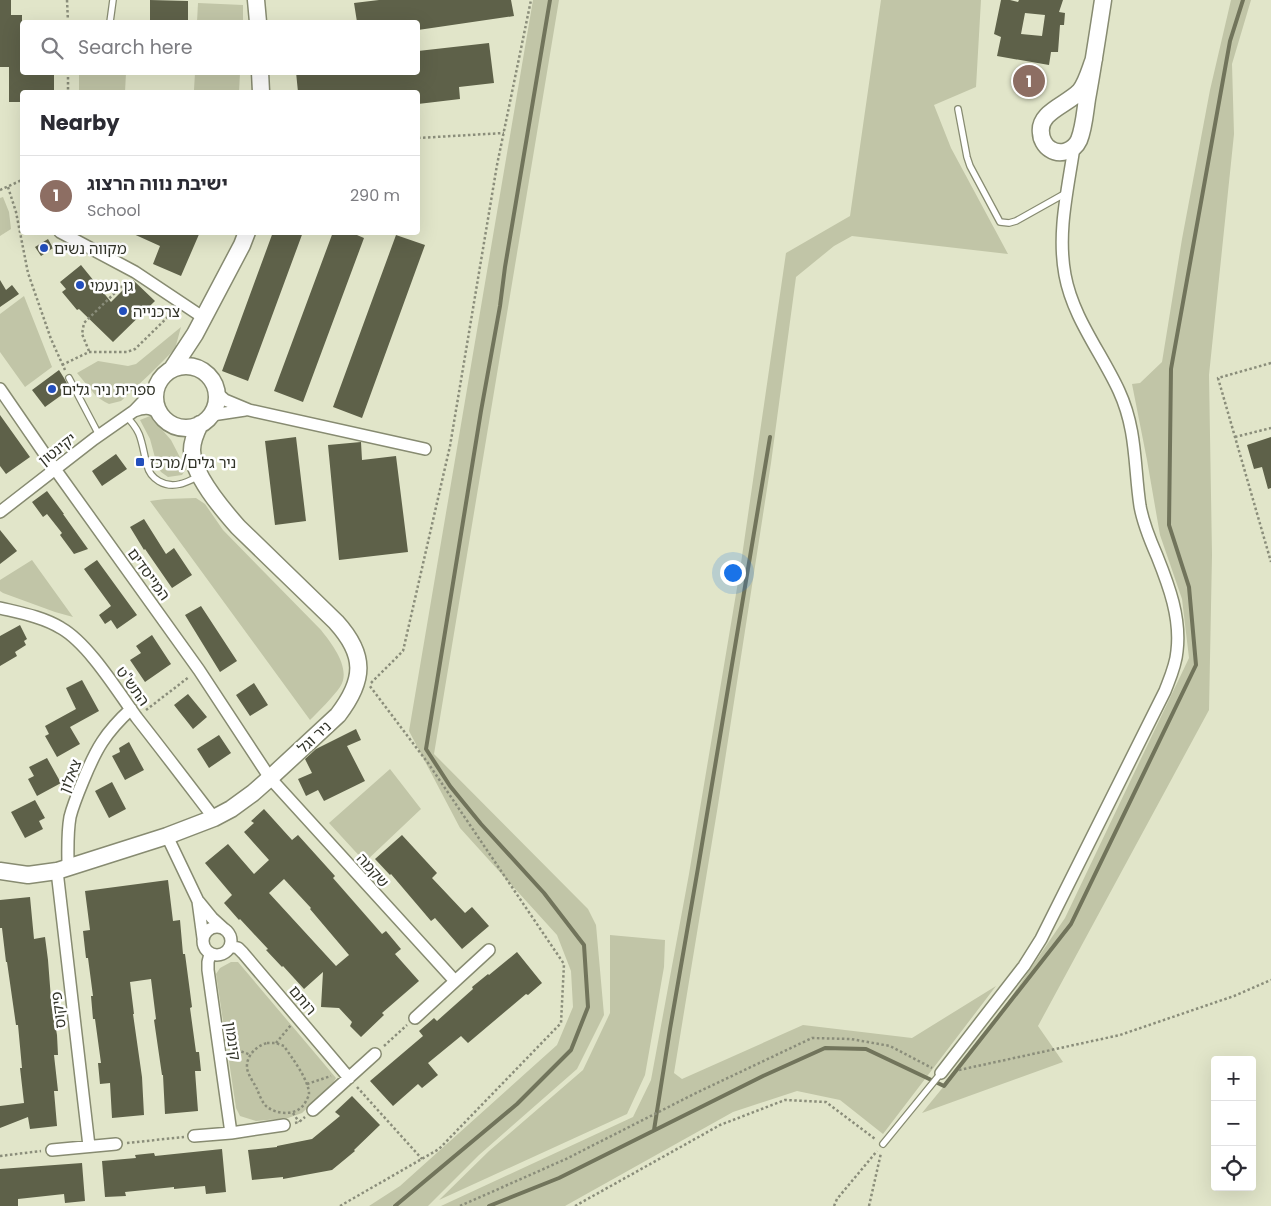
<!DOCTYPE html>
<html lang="en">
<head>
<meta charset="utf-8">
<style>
  :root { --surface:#fff; --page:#f7f7f7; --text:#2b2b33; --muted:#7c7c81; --line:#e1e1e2; --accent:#234fbd }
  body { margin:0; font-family:Poppins,"Noto Sans Hebrew",sans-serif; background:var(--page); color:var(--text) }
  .controls { position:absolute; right:15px; bottom:15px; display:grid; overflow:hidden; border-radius:5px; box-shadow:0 5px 20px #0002 }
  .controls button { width:45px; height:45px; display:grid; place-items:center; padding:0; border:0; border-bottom:1px solid var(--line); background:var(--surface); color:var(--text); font:25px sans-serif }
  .you { position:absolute; left:732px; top:572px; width:18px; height:18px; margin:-12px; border:4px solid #fff; border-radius:50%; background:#1a73e8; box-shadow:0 0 0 8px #1a73e833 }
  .badge { display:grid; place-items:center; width:32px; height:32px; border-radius:50%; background:var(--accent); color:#fff; font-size:16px; font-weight:700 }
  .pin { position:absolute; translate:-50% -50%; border:2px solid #fff; box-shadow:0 1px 5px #0006 }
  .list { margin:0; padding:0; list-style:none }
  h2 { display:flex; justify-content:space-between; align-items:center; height:65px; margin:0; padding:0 20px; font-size:21px }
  h2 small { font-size:16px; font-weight:400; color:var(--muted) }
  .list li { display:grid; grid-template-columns:32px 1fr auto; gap:15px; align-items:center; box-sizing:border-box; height:80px; padding:0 20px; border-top:1px solid var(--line) }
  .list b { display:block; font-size:19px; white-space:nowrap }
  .list p { margin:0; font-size:16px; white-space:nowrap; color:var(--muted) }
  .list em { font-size:16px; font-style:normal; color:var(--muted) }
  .icon { flex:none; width:28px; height:28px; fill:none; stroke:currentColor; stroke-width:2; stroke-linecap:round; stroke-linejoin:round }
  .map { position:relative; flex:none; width:1271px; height:1206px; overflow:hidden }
  .search { position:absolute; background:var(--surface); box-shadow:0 5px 20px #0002; left:20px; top:20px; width:400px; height:55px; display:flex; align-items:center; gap:12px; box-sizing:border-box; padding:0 18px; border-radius:5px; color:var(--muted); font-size:19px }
  .panel { position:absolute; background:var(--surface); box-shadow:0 5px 20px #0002; left:20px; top:90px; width:400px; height:145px; border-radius:5px }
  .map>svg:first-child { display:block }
</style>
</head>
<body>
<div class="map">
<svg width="1271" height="1206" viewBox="0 0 1271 1206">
  <rect width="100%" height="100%" fill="#e1e5c9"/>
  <path fill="#c1c5a7" d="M533 0H559L434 754 588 909 596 925 604 1015 577 1069 479 1155 428 1206H369L400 1186 557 1045 573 1007 571 971 557 935 460 828 409 731Z
    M881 0H981L976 87 934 105 951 148 1008 254 852 236 834 246 796 277 771 463 718 805 674 1073 682 1079 803 1025 912 1038 996 986 883 1134 840 1100 797 1091 733 1112 565 1206H441L633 1117 651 1080 689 874 740 570 786 253 850 216Z
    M1231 0H1251L1232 64 1234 134 1209 375 1212 555 1209 710 1038 1026 1063 1062 922 1113 984 1037 1065 918 1189 658 1182 599 1160 535 1147 460 1132 384 1140 383 1162 362 1182 239 1210 90Z
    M198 3 243 5V22H197Z
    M79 73H126L125 92H79Z
    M195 73H240L239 92 194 90Z
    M3 197 9 212 11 229 0 236V198Z
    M24 296 52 367 25 387 0 352V314Z
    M181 327 175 349 151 373 121 401 109 404 105 402 97 397 77 373 98 361 128 366 136 364Z
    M150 416 171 440 186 469 182 475 168 477 161 472 157 465 150 439 140 420Z
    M196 498 205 504 223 530 321 630C332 644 352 669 340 687 333 697 319 711 310 720L150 501 165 499Z
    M32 560 73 617 55 612 3 593 0 591V580Z
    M390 769 421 809 365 862 329 823Z
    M610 935 665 940 664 967 645 1075 627 1114 439 1200 489 1151 583 1070 610 1013Z
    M231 962H238L336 1078 333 1083 302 1113 288 1118 256 1121 240 1116 236 1108 216 974 220 968Z"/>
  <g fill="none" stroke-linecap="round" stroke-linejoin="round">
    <path stroke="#71745b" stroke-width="4" d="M654 1130 670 1029 698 868 770 437
      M395 1206 517 1104 571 1050 588 1007 584 945 544 893 481 824 450 786 426 749 481 411 500 306 505 267 550 0
      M489 1206 559 1178 763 1076 825 1048 866 1049 944 1086 1071 924 1196 665 1189 587 1169 525 1171 369 1230 41 1243 0"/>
  </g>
  <path fill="#5e6149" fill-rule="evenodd" d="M0 0H11V15H22V72H54V92H22V102H9V67H0Z
    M150 0 188 1V22H150Z
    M379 0H511L514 16 418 30V22H403L402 20 381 22H357L354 3Z
    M1001 0H1010L1018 2 1019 0H1063L1059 12 1065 13 1064 25H1060L1058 52H1051L1049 65 997 56 1001 37 994 34ZM1025 13 1045 15 1042 36 1021 34Z
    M489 43 494 83 459 87 460 99 418 104V92H298L296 72H418V51Z
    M129 232H200L181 276 153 264 160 246Z
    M273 232H303L248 381 222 371Z
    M333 232H350L364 238 303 402 274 391Z
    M396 235 425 245 362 418 333 407Z
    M48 239 53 248 41 256 35 247Z
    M81 265 111 302 133 280 155 301 113 342 79 309 77 310 62 292 66 289 60 282Z
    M0 280 6 290 12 285 19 294 0 307Z
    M59 370 64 378 70 389 45 407 32 390Z
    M0 415 30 457 6 474 0 466Z
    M296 437 306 521 275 525 265 441Z
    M1271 437V488L1268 489 1262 467 1254 469 1247 445Z
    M361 442 362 460 396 456 408 552 339 560 328 445Z
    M116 454 127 469 102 486 92 471Z
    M47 491 64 514H63L88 549 74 554 60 535 62 533 47 514 43 517 32 502Z
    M144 519 166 554 174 548 192 575 172 588 145 549 144 550 130 527Z
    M0 530 17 551 0 564Z
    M97 560 137 615 117 629 111 620 105 624 99 615 111 606 84 569Z
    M201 606 237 661 220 672 185 615Z
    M20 625 27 639 24 641 26 645 15 652 17 656 0 666V636Z
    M152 635 171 664 145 682 130 660 141 653 136 646Z
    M82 680 99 711 70 727 80 744 57 757 45 736 49 734 45 726 76 709 66 688Z
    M254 683 268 705 250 716 236 695Z
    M188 694 207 717 193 729 174 705Z
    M356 729 361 740 347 746 365 781 324 801 318 790 306 796 298 779 312 773 305 759 316 749Z
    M219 735 231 753 209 768 197 749Z
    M129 742 144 770 125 780 112 756 120 752 119 748Z
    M47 758 61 783 37 796 28 779 34 776 29 767Z
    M112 782 126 809 109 818 95 791Z
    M35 800 45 818 39 821 43 829 25 838 11 812Z
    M264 809 292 840 298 835 335 876 333 878 382 934 386 931 401 949 395 954 419 981 382 1013 384 1015 361 1037 350 1026 352 1022 339 1008 321 1007 323 972 304 989 283 966 282 967 266 950 268 949 240 919 239 920 224 903 232 895 205 863 228 844 254 874 269 860 244 832 254 823 251 821ZM284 879 311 908 310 909 349 955 336 966 269 893Z
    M402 835 437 873 432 878 465 913 472 907 489 926 462 949 435 918 431 921 391 874 390 875 375 859Z
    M168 880 173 921 180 920 183 954H185L192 1007 190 1008 196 1052H199L201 1071H195L198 1111 165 1114 163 1075H162L154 1020 156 1019 151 979 130 982 134 1014H133L142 1077 144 1115 112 1118 110 1083 100 1084 98 1063H101L95 1019H93L91 996H93L88 958H86L83 931 90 930 85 891Z
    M30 897 34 939 45 937 48 960 51 999 57 1035 58 1055H54L58 1091H54L57 1126 30 1129 28 1117 0 1128V1106L24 1103 20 1068H22L18 1025H16L7 962H6L2 928H0V900Z
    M517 952 542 983 528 995 526 994 468 1043 461 1036 428 1063 438 1075 422 1088 418 1084 393 1106 370 1081 423 1036 419 1031 434 1018 437 1021 473 989 472 987 488 974 489 975Z
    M352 1096 380 1125 354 1150 355 1151 332 1170 283 1179V1177L252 1180 248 1150 277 1147V1146L312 1139 340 1116 335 1112Z
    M222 1149 226 1192 206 1194 205 1186 174 1189V1187L125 1192 126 1196 105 1197 102 1161 136 1158 135 1155 154 1153 155 1156Z
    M82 1163 85 1201 65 1203 64 1194 18 1199V1206H0V1169Z"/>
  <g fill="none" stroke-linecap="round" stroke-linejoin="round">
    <g stroke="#878b71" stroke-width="8">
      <path id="lane" d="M110 22 113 0
        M958 109 967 157 970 166 1000 222 1009 223 1016 221 1066 193
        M69 378 99 435
        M125 415C131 421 136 427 139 434 143 444 144 455 147 465 150 479 165 488 180 484 186 483 192 479 198 477
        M883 1144 941 1073"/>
    </g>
    <g stroke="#878b71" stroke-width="14">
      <path id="street" d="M60 232 135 272 204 318
        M0 389 55 469 199 670 270 778 455 981
        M216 392 225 400 249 410 425 449
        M134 411C145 407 149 407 159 413
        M212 415 245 410
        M0 512 94 439 134 411 157 387
        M0 608C21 613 43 617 61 628 89 644 118 692 137 718 163 751 188 784 214 818
        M167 836 198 901 203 938
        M68 867C68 851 67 834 70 817 73 805 78 793 83 781 96 749 105 733 131 709
        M57 871 89 1146
        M199 902 212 918 224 929
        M203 941a14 14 0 1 1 28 0a14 14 0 1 1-28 0Z
        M230 946 238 948 243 953 349 1078
        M210 954 208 962V970L231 1133
        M415 1018 489 950
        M941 1073 1024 966 1041 939 1165 691C1170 678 1176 665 1177 651 1181 618 1169 586 1157 556 1150 540 1143 523 1140 506 1134 466 1137 430 1119 391 1101 352 1073 318 1065 275 1057 232 1068 189 1074 147
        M313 1110 375 1054
        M194 1136 231 1133 284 1125
        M52 1150 116 1144"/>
    </g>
    <g stroke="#878b71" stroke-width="19">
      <path id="secondary" d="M256 0 258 22
        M1094 59C1090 69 1087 82 1080 91 1067 105 1038 112 1041 133 1041 139 1045 146 1050 149 1060 156 1074 151 1079 140 1084 128 1085 112 1087 99 1093 66 1098 33 1103 0
        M260 72 261 92
        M155 397a31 31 0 1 1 62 0a31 31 0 1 1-62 0Z
        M172 369 195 334 242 245 247 232
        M0 871 28 875 57 871 167 836 214 818 231 809 253 793 270 778 338 715C365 680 366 655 336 622L238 527C223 510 192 474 192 450 192 441 196 432 200 424"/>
    </g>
    <path stroke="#8a8d7a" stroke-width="2.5" stroke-dasharray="2.5 2.5" stroke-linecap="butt" d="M67 0 68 22
      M68 72V92
      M418 138 504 133
      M8 187 16 212 28 273 51 339 65 370
      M0 190 22 180
      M89 351 82 334 84 323 127 281
      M1271 363 1218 378 1271 562
      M62 365 89 352H127L135 349 174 311
      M1235 437 1271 428
      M371 683 403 651 450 446 497 165 531 0
      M146 710 189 677
      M267 1043H276L284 1046C292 1058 309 1080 309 1094 309 1096 307 1099 306 1101 299 1116 278 1116 266 1106 262 1102 259 1094 257 1089 254 1083 248 1075 247 1068 246 1056 256 1046 267 1043Z
      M276 1043 291 1025
      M384 1046 407 1025
      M232 1048 251 1055
      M959 1070 1120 1035 1234 996 1271 980
      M307 1084 331 1076
      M357 1087 422 1159
      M293 1113 299 1122
      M295 1123 299 1122 305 1117
      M127 1143 184 1137
      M0 1156 41 1151
      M340 1206 439 1149 561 1023 564 964 428 763 369 685
      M460 1206 566 1159 696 1093 812 1038 851 1039 890 1046 932 1068
      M575 1206 720 1125 785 1100 826 1102 875 1139
      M834 1206 837 1199 877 1151
      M869 1206 881 1153"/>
    <use href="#lane" stroke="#fff" stroke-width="5.5"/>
    <use href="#street" stroke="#fff" stroke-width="11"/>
    <use href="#secondary" stroke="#fff" stroke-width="16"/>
  </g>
  <g fill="#234fbd" stroke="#fff" stroke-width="2">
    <circle cx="44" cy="248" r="5"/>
    <circle cx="80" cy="285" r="5"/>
    <circle cx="123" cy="311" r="5"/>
    <circle cx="52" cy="389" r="5"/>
    <rect x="135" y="457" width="10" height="10" rx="2.5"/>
  </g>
  <g text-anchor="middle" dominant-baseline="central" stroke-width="5" stroke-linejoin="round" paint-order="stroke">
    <g font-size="15" fill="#323429" stroke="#fff" text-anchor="start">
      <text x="54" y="248">מקווה נשים</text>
      <text x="90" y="285">גן נעמי</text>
      <text x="133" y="311">צרכנייה</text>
      <text x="62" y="389">ספרית ניר גלים</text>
      <text x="150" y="462">ניר גלים/מרכז</text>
    </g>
    <g font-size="15" fill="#323429" stroke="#fff">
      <text transform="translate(57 449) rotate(-38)">יקינטון</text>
      <text transform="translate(149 574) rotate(54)">המייסדים</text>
      <text transform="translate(133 686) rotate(54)">התש"ט</text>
      <text transform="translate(314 737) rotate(-43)">ניר וגל</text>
      <text transform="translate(70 776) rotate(-68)">צאלון</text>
      <text transform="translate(373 870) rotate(48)">שקמה</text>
      <text transform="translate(303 1000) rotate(50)">רותם</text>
      <text transform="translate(58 1010) rotate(-97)">פיקוס</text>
      <text transform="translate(233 1041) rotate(82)">קינמון</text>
    </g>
  </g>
</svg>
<div class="controls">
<button>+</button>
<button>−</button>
<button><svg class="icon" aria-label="locate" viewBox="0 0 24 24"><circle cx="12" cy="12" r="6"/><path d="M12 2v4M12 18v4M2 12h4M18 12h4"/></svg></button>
</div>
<div class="you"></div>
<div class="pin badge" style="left:1029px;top:81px;background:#8d6e63">1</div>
<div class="search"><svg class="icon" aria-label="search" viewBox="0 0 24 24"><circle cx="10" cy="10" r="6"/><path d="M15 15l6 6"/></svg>Search here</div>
<section class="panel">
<h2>Nearby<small></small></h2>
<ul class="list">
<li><span class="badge" style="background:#8d6e63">1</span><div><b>ישיבת נווה הרצוג</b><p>School</p></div><em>290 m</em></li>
</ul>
</section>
</div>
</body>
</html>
